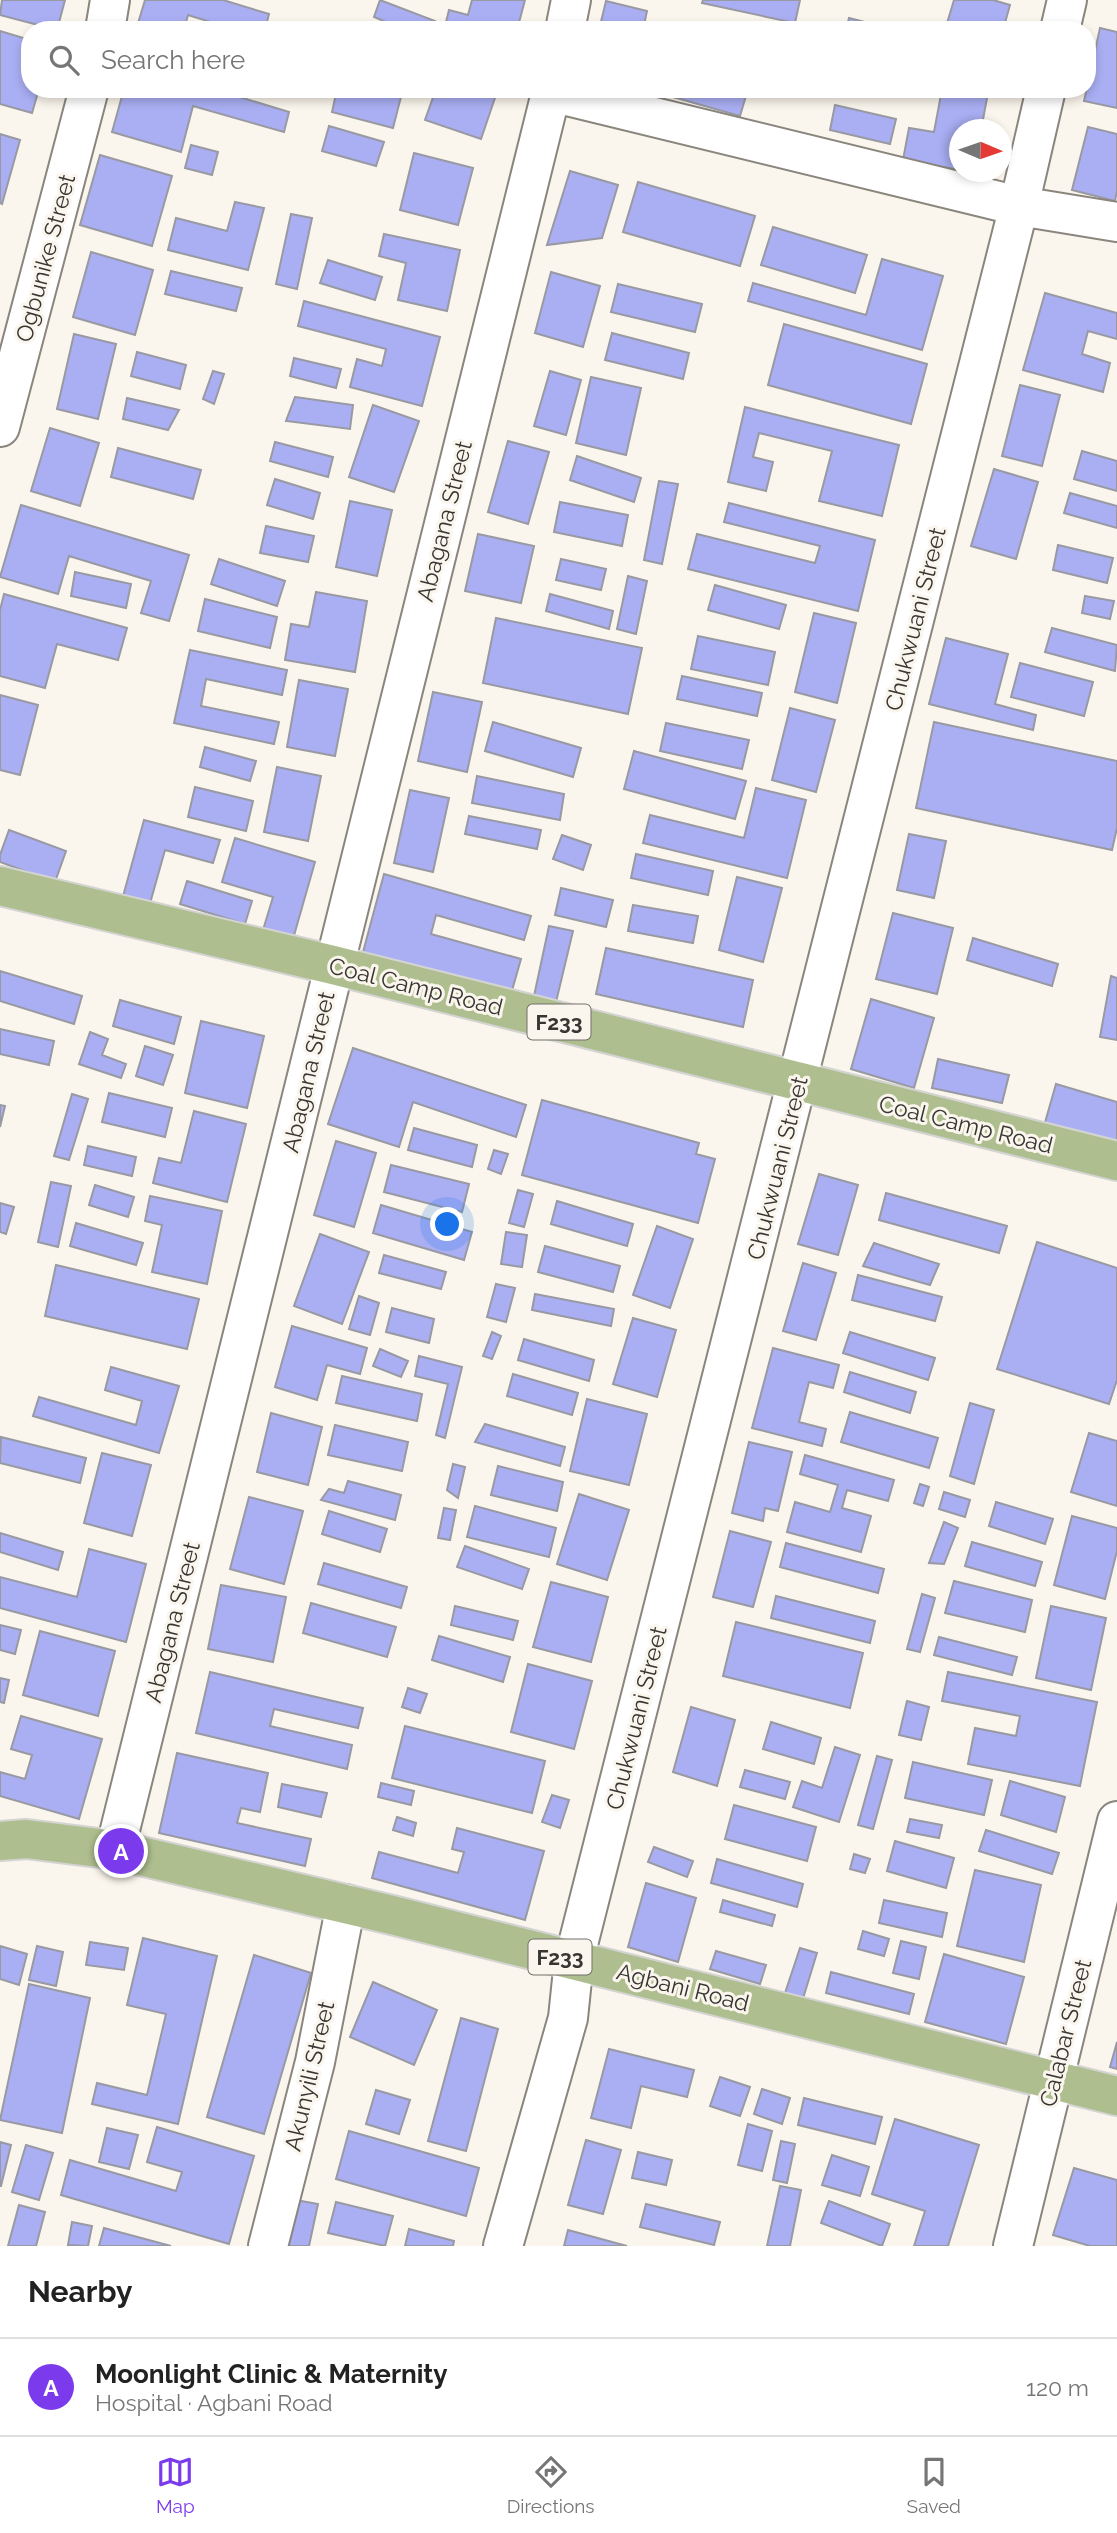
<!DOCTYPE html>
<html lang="en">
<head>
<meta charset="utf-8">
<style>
  :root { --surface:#fff; --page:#f6f6f6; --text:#222; --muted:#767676; --line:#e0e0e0; --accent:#7c3aed }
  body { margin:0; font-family:Raleway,sans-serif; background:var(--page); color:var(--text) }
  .compass { position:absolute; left:949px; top:119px; width:63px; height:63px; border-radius:50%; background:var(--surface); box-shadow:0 4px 10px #0003; rotate:92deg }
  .you { position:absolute; left:448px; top:1225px; width:24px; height:24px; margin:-18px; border:5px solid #fff; border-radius:50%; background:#1a73e8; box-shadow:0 0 0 10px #1a73e833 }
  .badge { display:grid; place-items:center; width:46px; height:46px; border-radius:50%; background:var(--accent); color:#fff; font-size:23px; font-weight:700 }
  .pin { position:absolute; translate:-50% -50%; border:4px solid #fff; box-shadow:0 2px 7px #0006 }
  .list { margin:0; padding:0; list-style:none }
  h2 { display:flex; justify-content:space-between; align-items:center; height:91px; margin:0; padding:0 28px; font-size:30px }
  h2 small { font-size:23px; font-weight:400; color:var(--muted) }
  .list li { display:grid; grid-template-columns:46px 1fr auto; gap:21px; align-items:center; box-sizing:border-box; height:98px; padding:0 28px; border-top:2px solid var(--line) }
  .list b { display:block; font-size:26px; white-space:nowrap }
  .list p { margin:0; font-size:23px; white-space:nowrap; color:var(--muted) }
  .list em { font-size:23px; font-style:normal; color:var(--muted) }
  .icon { flex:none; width:38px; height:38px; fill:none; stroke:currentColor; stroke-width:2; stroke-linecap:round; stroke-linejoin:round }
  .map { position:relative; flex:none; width:1117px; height:2246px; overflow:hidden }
  .search { position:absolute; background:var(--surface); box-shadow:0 4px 10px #0003; left:21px; right:21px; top:21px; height:77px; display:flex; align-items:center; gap:18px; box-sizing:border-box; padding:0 24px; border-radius:28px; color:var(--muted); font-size:26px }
  .sheet { height:189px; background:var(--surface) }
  nav { display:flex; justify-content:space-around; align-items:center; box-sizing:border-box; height:98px; border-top:2px solid var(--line); background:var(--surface); font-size:19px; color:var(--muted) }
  nav a { display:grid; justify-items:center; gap:4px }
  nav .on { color:var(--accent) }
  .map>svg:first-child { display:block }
</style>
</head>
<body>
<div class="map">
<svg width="1117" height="2246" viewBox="0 0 1117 2246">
  <rect width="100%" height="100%" fill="#fbf6ed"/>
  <path fill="#aaaff4" stroke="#9899a2" stroke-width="2" d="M2 0H65L57 30 0 15Z
    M145 0H223L269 14 265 30H236L188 15 184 30H136Z
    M380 0 435 21 431 30H404L374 17Z
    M472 0H525L517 30H444L449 10 468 15Z
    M703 0H800L795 23 702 3Z
    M954 0H993L1010 5 1003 30H945Z
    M606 1 647 11 643 30H599Z
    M849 18 896 30H846Z
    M1100 28 1117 32V108L1084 101Z
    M0 31 30 40V89H39L32 113 0 104Z
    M124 89H213L289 112 284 132 193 106 181 152 112 132Z
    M337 89H403L393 128 332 112Z
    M436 89H498L481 139 425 120Z
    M668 89H748L740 116 666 95Z
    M942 89H969L988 93 981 130H960V170L903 160 909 128 934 132Z
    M835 105 896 119 890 144 830 130Z
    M329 126 384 142 376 166 322 151Z
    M1088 127 1117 134V191L1115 201 1072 190Z
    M0 134 20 140 2 204 0 203Z
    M191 145 218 152 212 175 185 168Z
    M414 153 473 168 458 225 400 210Z
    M100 155 172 176 152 246 80 225Z
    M570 171 618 185 602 238 547 245Z
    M638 182 755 216 740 266 623 232Z
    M235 202 264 208 248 270 168 250 176 218 227 231Z
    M291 214 312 218 297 289 276 284Z
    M773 227 867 255 855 293 761 265Z
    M384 234 460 250 447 311 398 300 406 263 379 256Z
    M91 252 153 270 135 335 73 317Z
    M882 259 943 276 922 350 748 301 753 283 866 315Z
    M328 260 382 277 375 300 320 283Z
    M171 271 242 288 236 311 165 294Z
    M551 272 600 286 583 347 535 333Z
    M618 284 702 304 695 332 611 312Z
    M1045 293 1117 313V339L1088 331 1082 354 1110 363 1103 392 1023 370Z
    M304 301 440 337 422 406 350 387 357 359 382 366 386 349 298 326Z
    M784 324 927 364 911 424 768 385Z
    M612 333 689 353 683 379 605 360Z
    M74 334 116 344 98 419 57 409Z
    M137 352 186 365 180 389 131 376Z
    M294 358 341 369 336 388 290 376Z
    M213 371 224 374 214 404 203 399Z
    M550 371 581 380 566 435 534 426Z
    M591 377 641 388 626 455 576 443Z
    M1020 385 1060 395 1042 466 1002 456Z
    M295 397 353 405 350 429 286 421Z
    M127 398 179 410 168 430 123 419Z
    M373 405 419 421 394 492 349 477Z
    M745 407 899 445 882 516 819 501 832 451 759 433 753 457 773 462 766 491 728 482Z
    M50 428 99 443 80 506 31 491Z
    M508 441 549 452 528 524 488 512Z
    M275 442 333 457 328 477 270 461Z
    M118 448 201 470 193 499 111 477Z
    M1082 451 1117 461V491L1074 479Z
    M577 456 641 478 634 502 570 480Z
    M994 469 1038 482 1016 559 971 546Z
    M275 479 320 493 313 519 267 505Z
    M659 481 678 484 662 564 644 560Z
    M1070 493 1117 506V528L1064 513Z
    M350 501 392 510 377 576 336 567Z
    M560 502 628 515 622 546 554 532Z
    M729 503 875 540 858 611 688 569 697 534 815 563 820 546 724 522Z
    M21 505 189 555 169 621 141 613 151 581 69 556 58 594 0 577Z
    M266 526 314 536 308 562 260 553Z
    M478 534 534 546 521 603 465 591Z
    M1058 545 1113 558 1107 583 1053 570Z
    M219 559 285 581 277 606 211 584Z
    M561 559 606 569 601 590 556 580Z
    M75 572 131 584 126 608 71 596Z
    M628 576 647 581 636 634 617 629Z
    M715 585 786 605 779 629 708 610Z
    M316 592 367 601 355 672 285 660 291 624 309 627Z
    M4 594 127 628 118 660 57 644 45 688 0 676V610Z
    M550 594 613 611 609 629 546 611Z
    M1085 596 1114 601 1110 619 1082 613Z
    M205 599 277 617 270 648 198 631Z
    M814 613 856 623 837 703 795 692Z
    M496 618 642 648 628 714 483 683Z
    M1052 628 1117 645 1115 671 1045 652Z
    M698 636 775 652 768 685 691 669Z
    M946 638 1008 654 995 704 1036 715 1033 730 929 704Z
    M190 650 287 670 282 695 206 679 201 706 279 722 274 744 174 723Z
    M1020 663 1093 682 1084 716 1011 697Z
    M682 676 762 693 757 716 677 699Z
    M299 680 348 689 335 756 287 747Z
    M433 692 482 702 467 772 418 761Z
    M0 695 38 705 20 775 0 770Z
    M790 708 835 720 816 792 772 780Z
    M493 722 581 748 573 777 485 751Z
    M934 722 1117 761V828L1112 850 916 808Z
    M666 723 749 740 742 769 660 751Z
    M205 747 256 761 250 781 200 767Z
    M634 751 746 781 735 819 624 789Z
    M277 767 321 776 308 841 264 832Z
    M477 776 564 794 560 820 472 803Z
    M195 787 253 801 246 831 188 817Z
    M756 788 806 800 787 878 643 843 650 815 744 838Z
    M410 790 449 798 433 872 394 863Z
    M469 816 541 830 537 849 465 834Z
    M144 820 220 840 213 863 165 850 149 907 122 900Z
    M9 830 66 851 55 882 0 862V855Z
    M909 834 946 841 934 898 897 890Z
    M562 835 591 845 583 870 553 859Z
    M235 838 315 862 293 939 263 930 273 897 222 882Z
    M636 854 713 871 708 895 631 878Z
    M384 874 531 916 524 940 436 915 431 934 521 959 511 994 363 952Z
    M737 877 782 888 763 962 719 950Z
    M187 881 252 901 245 924 180 904Z
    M561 888 613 900 606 927 555 915Z
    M633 905 698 916 693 943 628 931Z
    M893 913 953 928 937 994 876 979Z
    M549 926 573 931 556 1002 534 996Z
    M973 938 1058 964 1052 986 967 960Z
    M606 948 753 980 743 1027 596 994Z
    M0 971 82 996 74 1024 0 1001Z
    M1111 976 1117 978V1040L1100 1037Z
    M871 999 934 1018 914 1088 851 1069Z
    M120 1000 181 1017 174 1044 113 1026Z
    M201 1021 264 1036 247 1108 185 1093Z
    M0 1029 54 1041 49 1065 0 1054Z
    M90 1032 108 1039 102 1055 126 1064 121 1078 79 1064Z
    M145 1046 173 1055 163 1085 136 1076Z
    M353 1048 526 1105 516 1137 413 1102 399 1147 328 1124Z
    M938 1059 1009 1075 1002 1103 932 1088Z
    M1056 1084 1117 1102V1146L1044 1126Z
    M109 1093 172 1108 165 1137 102 1122Z
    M72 1094 88 1099 69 1160 54 1156Z
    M542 1100 699 1143 696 1154 715 1159 698 1223 522 1175Z
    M0 1105 5 1106 0 1127Z
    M194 1111 246 1124 227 1202 153 1183 159 1158 181 1163Z
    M414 1128 477 1145 472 1167 408 1150Z
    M336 1141 376 1153 354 1227 314 1215Z
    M88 1146 136 1157 132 1176 84 1165Z
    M494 1150 508 1154 501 1174 488 1169Z
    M391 1165 469 1184 462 1212 384 1192Z
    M819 1174 858 1185 838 1255 798 1244Z
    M51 1182 71 1186 58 1247 38 1242Z
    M95 1185 134 1197 128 1217 89 1205Z
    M518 1190 533 1194 524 1227 509 1223Z
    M886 1193 1007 1226 999 1253 879 1220Z
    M150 1196 222 1211 207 1284 152 1272 162 1225 145 1221Z
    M557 1201 633 1224 627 1246 551 1224Z
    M0 1203 14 1207 6 1234 0 1232Z
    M381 1205 472 1232 464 1260 373 1233Z
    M76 1223 143 1243 136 1265 70 1246Z
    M657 1226 693 1239 670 1308 633 1295Z
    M506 1232 527 1235 522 1267 501 1264Z
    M320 1234 369 1252 342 1324 294 1306Z
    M1037 1242 1117 1268V1380L1109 1404 997 1369Z
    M874 1243 939 1264 930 1285 863 1266Z
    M545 1246 620 1266 613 1292 538 1272Z
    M384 1255 446 1272 441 1289 379 1273Z
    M803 1263 836 1273 816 1340 783 1331Z
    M56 1265 199 1299 187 1349 45 1316Z
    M858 1275 942 1297 935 1321 852 1300Z
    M496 1284 515 1288 506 1322 487 1317Z
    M535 1294 614 1309 611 1326 532 1310Z
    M359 1296 379 1303 370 1335 349 1329Z
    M392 1308 434 1319 429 1343 386 1332Z
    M633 1318 676 1330 657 1397 613 1384Z
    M292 1326 367 1348 360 1374 327 1365 317 1400 275 1387Z
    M492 1332 501 1336 492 1359 483 1356Z
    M850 1332 935 1358 928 1380 843 1353Z
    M524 1339 594 1360 589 1381 518 1360Z
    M773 1348 839 1365 833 1388 809 1382 799 1422 826 1429 822 1446 752 1428Z
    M380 1349 408 1361 401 1377 373 1366Z
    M419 1356 462 1367 445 1438 436 1435 448 1384 415 1376Z
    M111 1367 179 1386 159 1453 33 1416 39 1397 136 1425 142 1401 105 1390Z
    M850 1372 916 1392 910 1413 844 1392Z
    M513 1374 578 1393 572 1415 507 1396Z
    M342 1376 422 1394 417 1421 336 1403Z
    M587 1399 647 1414 629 1485 570 1471Z
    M970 1403 994 1410 974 1484 950 1476Z
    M850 1412 938 1438 929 1468 841 1442Z
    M271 1413 322 1427 308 1485 257 1472Z
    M485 1424 565 1447 560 1466 475 1442Z
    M335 1425 408 1442 402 1471 328 1455Z
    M1089 1433 1117 1441V1506L1071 1492Z
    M1 1437 86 1458 80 1483 0 1463Z
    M749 1442 792 1452 778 1511 765 1508 763 1521 732 1513Z
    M102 1453 151 1465 132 1536 84 1523Z
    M805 1455 894 1480 888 1501 847 1490 842 1508 871 1516 861 1552 787 1532 795 1502 830 1512 838 1485 800 1474Z
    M453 1464 465 1467 458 1498 447 1490Z
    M498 1466 563 1482 557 1511 491 1495Z
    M348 1481 401 1495 395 1520 321 1500 329 1489 344 1493Z
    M920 1484 929 1487 923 1506 914 1503Z
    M944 1492 970 1500 965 1517 939 1509Z
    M579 1494 629 1510 607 1580 557 1564Z
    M249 1497 303 1511 284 1584 230 1569Z
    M996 1502 1053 1519 1045 1544 989 1526Z
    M475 1506 556 1528 549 1557 467 1537Z
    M444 1508 456 1510 450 1540 438 1538Z
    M329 1511 387 1529 380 1552 322 1534Z
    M1072 1516 1117 1528V1551L1105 1599 1054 1585Z
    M944 1522 958 1528 944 1564 929 1563Z
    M730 1531 771 1542 753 1607 713 1597Z
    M0 1533 63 1552 58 1570 0 1552Z
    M972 1542 1042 1562 1035 1586 965 1566Z
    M786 1543 884 1569 878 1593 780 1567Z
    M465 1546 529 1569 522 1589 457 1567Z
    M89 1549 146 1564 126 1642 0 1608V1577L77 1597Z
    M324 1563 407 1587 401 1608 318 1584Z
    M954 1581 1032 1600 1025 1632 945 1613Z
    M551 1582 608 1597 591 1662 533 1647Z
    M221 1585 286 1597 273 1662 208 1649Z
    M922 1594 935 1598 920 1652 907 1649Z
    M776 1596 875 1621 870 1643 771 1618Z
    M311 1603 396 1627 387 1657 303 1633Z
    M455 1606 518 1621 513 1640 451 1625Z
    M1051 1606 1106 1618 1091 1690 1036 1678Z
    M736 1622 863 1653 850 1708 723 1676Z
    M0 1625 21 1630 15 1654 0 1650Z
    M40 1631 115 1651 98 1716 23 1695Z
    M439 1636 510 1657 503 1682 432 1660Z
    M939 1637 1017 1657 1012 1675 934 1655Z
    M528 1664 592 1681 574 1749 511 1732Z
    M210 1672 363 1708 358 1728 274 1709 270 1726 352 1745 347 1769 196 1733Z
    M948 1672 1097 1702 1080 1786 968 1764 975 1728 1016 1736 1020 1716 942 1701Z
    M0 1678 9 1680 4 1703 0 1702Z
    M408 1688 427 1694 420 1713 402 1707Z
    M907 1701 929 1707 921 1740 899 1735Z
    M691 1707 735 1720 717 1786 673 1772Z
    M21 1716 102 1739 79 1819 0 1796V1772L25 1779 32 1755 11 1749Z
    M771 1722 821 1738 814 1764 763 1749Z
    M405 1726 545 1761 532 1813 392 1778Z
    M835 1747 860 1755 839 1822 793 1807 802 1781 822 1788Z
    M177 1753 268 1773 260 1812 241 1808 237 1823 311 1839 305 1866 159 1833Z
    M877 1756 892 1760 873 1829 858 1825Z
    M913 1762 992 1780 984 1815 905 1798Z
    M745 1770 790 1782 785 1799 740 1787Z
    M1010 1781 1065 1797 1056 1832 1001 1815Z
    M381 1783 414 1791 411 1805 378 1797Z
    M282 1784 327 1793 321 1817 278 1807Z
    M552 1795 569 1800 560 1828 542 1822Z
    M734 1805 816 1827 807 1861 725 1839Z
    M397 1817 416 1823 413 1836 393 1830Z
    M910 1819 942 1825 939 1838 907 1832Z
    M457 1828 544 1851 525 1920 372 1878 379 1852 458 1873 464 1852 452 1849Z
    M986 1830 1059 1853 1052 1874 979 1851Z
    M895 1841 954 1858 946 1888 887 1871Z
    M654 1847 693 1861 687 1877 648 1862Z
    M854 1854 870 1859 865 1873 850 1869Z
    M717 1859 803 1884 797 1907 711 1883Z
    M975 1870 1041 1885 1024 1962 957 1946Z
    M646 1883 696 1898 678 1962 628 1947Z
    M723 1900 775 1915 772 1926 720 1912Z
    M884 1900 947 1913 942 1937 879 1923Z
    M863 1931 889 1939 884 1956 858 1949Z
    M143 1938 217 1956 178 2124 92 2104 97 2083 147 2095 166 2014 127 2005Z
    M901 1941 926 1947 919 1979 893 1973Z
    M90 1942 128 1948 124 1970 86 1965Z
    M0 1946 27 1954 19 1985 0 1979Z
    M37 1946 63 1952 56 1986 29 1980Z
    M800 1948 817 1953 801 2005 783 1999Z
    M716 1951 766 1965 760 1984 710 1969Z
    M944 1954 1024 1977 1006 2044 925 2022Z
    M254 1955 311 1973 264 2134 207 2117Z
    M831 1972 914 1994 909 2014 826 1993Z
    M373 1982 437 2010 414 2065 350 2037Z
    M29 1984 90 1998 62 2133 0 2120Z
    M461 2018 498 2029 466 2151 428 2141Z
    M1117 2042V2069L1110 2067Z
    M609 2049 694 2070 687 2097 641 2086 631 2128 591 2118Z
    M720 2077 750 2087 740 2116 710 2106Z
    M762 2089 790 2098 782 2124 754 2114Z
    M376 2090 410 2100 399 2134 366 2124Z
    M804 2098 882 2117 875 2144 798 2125Z
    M895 2119 979 2145 948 2246H914L925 2211 872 2194Z
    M748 2124 772 2131 762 2171 738 2165Z
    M157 2127 254 2156 229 2244 61 2195 70 2160 176 2191 182 2172 147 2162Z
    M107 2128 138 2135 129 2169 99 2162Z
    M349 2131 479 2168 466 2216 336 2179Z
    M586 2140 621 2150 603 2214 568 2205Z
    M781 2141 795 2144 787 2183 773 2180Z
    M0 2142 11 2145 1 2186H0Z
    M26 2145 53 2153 39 2200 12 2192Z
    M638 2152 672 2160 666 2185 632 2178Z
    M832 2155 869 2167 860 2196 822 2185Z
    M1074 2168 1117 2180V2246H1090L1053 2235Z
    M780 2186 801 2190 790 2246H767Z
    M296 2200 318 2204 309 2246H287Z
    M829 2201 890 2224 882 2246 821 2223Z
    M336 2202 393 2216 385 2246 328 2233Z
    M646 2204 720 2222 714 2245 640 2227Z
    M19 2205 45 2212 36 2246H8Z
    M72 2222 92 2226 88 2246 68 2245Z
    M104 2228 171 2246H99Z
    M409 2229 454 2241 453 2246H405Z
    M568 2230 627 2246H564Z"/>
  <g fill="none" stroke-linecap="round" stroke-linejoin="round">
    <g stroke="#8a857d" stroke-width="42">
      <path id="minor" d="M105 30 110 0
        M565 30 571 0
        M1060 30 1067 0
        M551 92 1019 206 1117 222
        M0 427 89 89
        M115 1850 552 89
        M268 2246 315 2062 346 1904
        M503 2246 568 2018 574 1960 1019 206 1046 89
        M1013 2246 1117 1821"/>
    </g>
    <g stroke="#d3d3d2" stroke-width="42">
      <path id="primary" d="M0 886 333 965 1117 1161
        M0 1841 26 1839 115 1850 392 1915 1117 2096"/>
    </g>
    <use href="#minor" stroke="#fff" stroke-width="38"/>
    <use href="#primary" stroke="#aebe8e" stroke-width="38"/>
  </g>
  <g text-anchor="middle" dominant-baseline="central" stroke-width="6" stroke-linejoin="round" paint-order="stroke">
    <g fill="#fbf6ed" stroke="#72706b" stroke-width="2">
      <rect x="527.5" y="1004.5" width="63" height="35" rx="5"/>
      <rect x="528.5" y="1939.5" width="63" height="35" rx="5"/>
    </g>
    <g font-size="21" font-weight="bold" fill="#383633">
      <text x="559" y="1022">F233</text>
      <text x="560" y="1957">F233</text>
    </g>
    <g font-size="23" fill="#383633" stroke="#fbf6ed">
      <text transform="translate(45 258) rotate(-75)">Ogbunike Street</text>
      <text transform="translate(444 521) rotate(-76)">Abagana Street</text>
      <text transform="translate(915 619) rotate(-76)">Chukwuani Street</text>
      <text transform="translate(416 986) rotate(14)">Coal Camp Road</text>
      <text transform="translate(308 1072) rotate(-77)">Abagana Street</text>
      <text transform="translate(966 1124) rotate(14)">Coal Camp Road</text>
      <text transform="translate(777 1168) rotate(-76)">Chukwuani Street</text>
      <text transform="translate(172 1622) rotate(-76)">Abagana Street</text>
      <text transform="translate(636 1718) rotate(-76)">Chukwuani Street</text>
      <text transform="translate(683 1987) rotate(14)">Agbani Road</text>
      <text transform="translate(1065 2033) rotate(-76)">Calabar Street</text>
      <text transform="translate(309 2076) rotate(-77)">Akunyili Street</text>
    </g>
  </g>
</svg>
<svg class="compass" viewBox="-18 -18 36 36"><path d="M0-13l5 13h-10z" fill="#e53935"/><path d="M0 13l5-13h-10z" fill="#767676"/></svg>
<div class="you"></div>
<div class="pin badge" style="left:121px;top:1851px">A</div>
<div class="search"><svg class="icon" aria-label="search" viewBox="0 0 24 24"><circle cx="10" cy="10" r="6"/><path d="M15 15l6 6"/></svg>Search here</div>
</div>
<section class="sheet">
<h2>Nearby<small></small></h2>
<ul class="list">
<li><span class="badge">A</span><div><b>Moonlight Clinic &amp; Maternity</b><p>Hospital · Agbani Road</p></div><em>120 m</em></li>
</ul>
</section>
<nav>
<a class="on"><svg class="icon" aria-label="map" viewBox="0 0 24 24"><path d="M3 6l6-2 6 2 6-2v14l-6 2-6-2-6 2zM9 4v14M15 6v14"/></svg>Map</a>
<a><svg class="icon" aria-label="directions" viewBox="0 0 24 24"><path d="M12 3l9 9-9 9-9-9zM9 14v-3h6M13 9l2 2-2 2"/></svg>Directions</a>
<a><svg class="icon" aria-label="saved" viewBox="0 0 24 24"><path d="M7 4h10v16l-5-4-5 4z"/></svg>Saved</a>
</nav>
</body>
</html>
